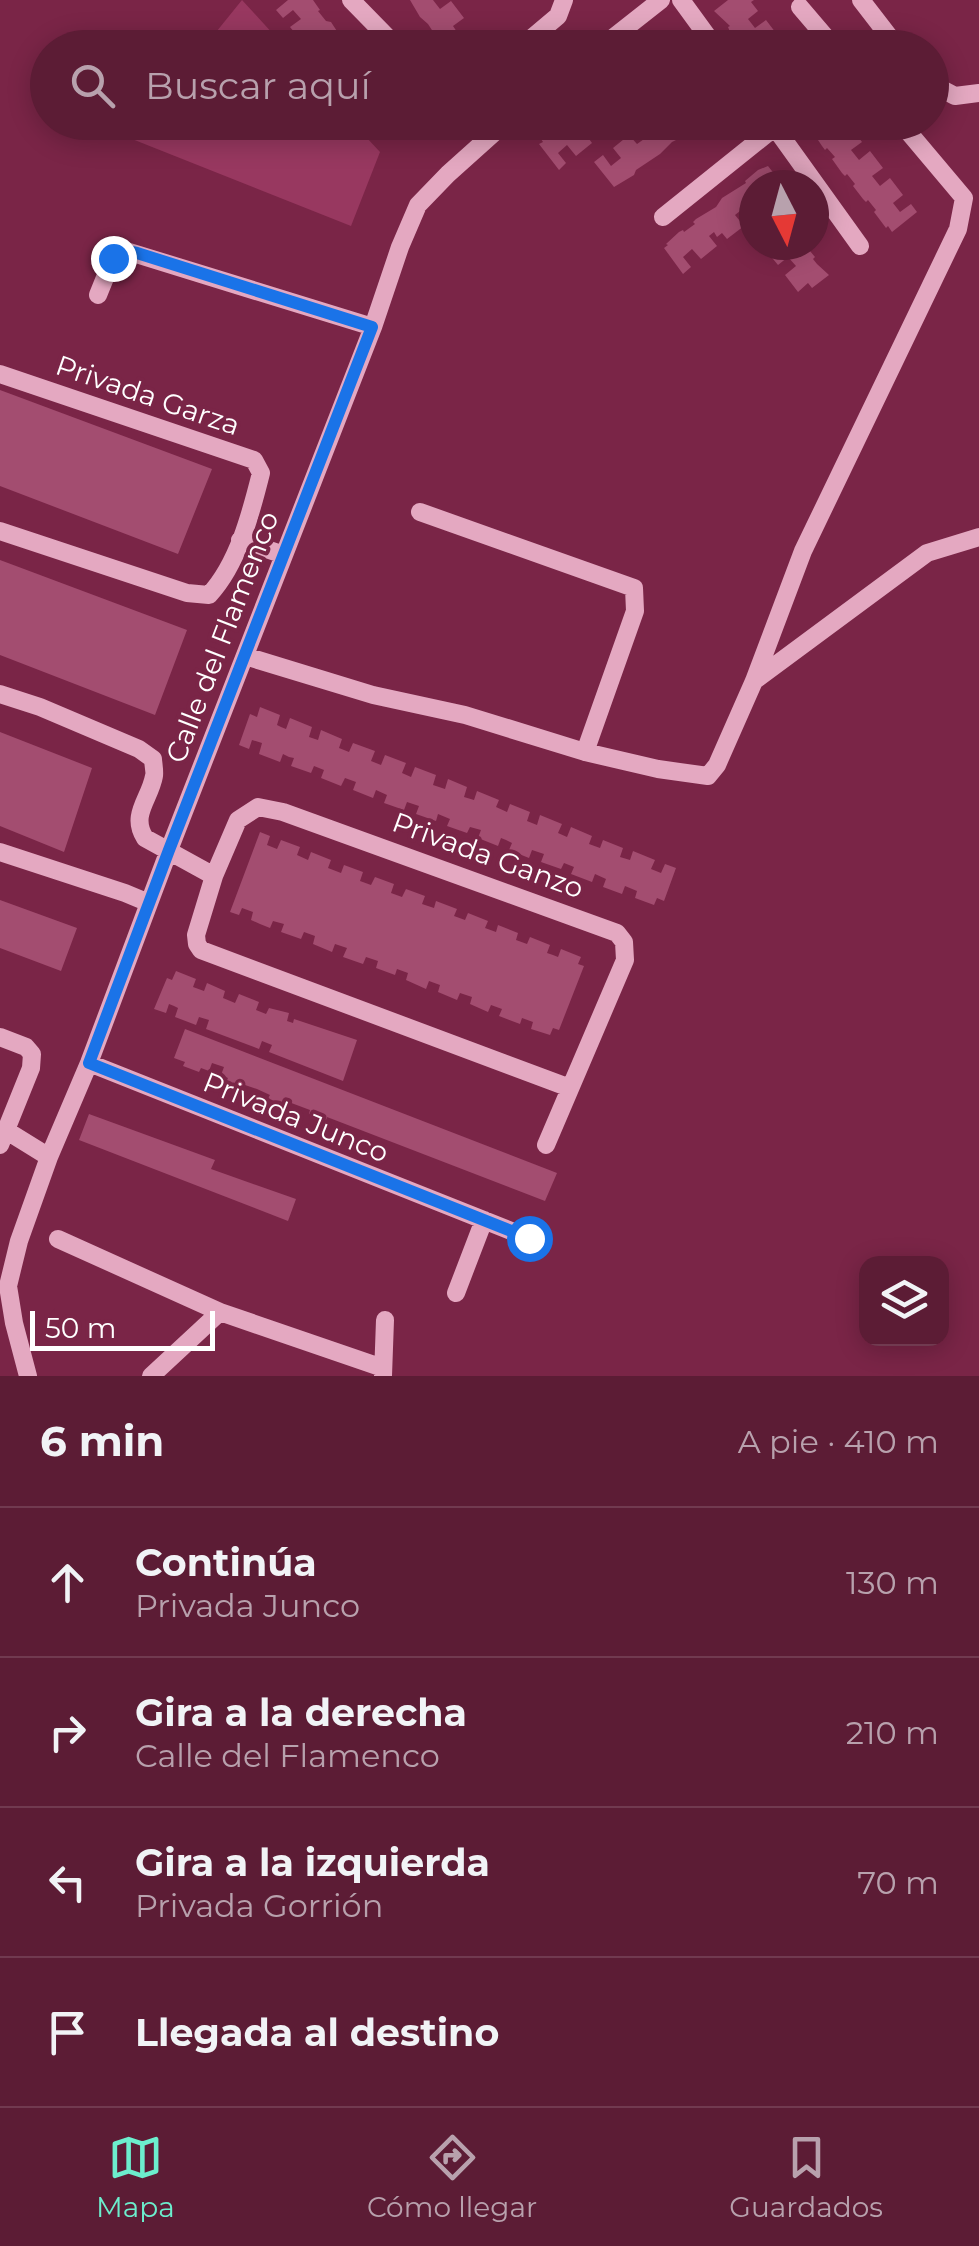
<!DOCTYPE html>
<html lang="es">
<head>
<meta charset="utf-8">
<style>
  :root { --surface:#5c1c35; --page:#62253d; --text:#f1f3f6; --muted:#b8a1ad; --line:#713a50; --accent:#6ceecd }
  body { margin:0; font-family:Montserrat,sans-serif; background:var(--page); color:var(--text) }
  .controls { position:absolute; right:30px; bottom:30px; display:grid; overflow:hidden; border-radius:20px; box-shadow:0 5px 25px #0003 }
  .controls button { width:90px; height:90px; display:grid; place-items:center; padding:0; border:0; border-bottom:2px solid var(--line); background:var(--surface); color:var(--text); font:50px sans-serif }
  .compass { position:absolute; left:739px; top:170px; width:90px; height:90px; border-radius:50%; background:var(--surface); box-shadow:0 5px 25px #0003; rotate:174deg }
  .scale { position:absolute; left:30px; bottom:25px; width:185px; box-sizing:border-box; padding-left:10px; border:5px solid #fff; border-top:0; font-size:28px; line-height:35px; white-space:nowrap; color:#fff; -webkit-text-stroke:8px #7a2547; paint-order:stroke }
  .stop { position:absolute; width:30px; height:30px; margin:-22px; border:8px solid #1a73e8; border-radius:50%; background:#fff }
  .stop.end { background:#1a73e8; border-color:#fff; box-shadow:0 2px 10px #0008 }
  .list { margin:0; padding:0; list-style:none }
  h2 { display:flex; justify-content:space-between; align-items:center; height:130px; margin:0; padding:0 40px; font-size:42px }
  h2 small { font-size:32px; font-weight:400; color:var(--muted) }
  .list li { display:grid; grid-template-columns:65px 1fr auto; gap:30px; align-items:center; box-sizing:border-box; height:150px; padding:0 40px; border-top:2px solid var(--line) }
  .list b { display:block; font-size:38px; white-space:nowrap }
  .list p { margin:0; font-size:32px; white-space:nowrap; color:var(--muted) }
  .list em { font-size:32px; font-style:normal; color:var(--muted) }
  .icon { flex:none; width:55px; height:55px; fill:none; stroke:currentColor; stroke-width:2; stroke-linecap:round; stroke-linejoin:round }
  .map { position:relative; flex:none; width:979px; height:1376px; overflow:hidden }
  .search { position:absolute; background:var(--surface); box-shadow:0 5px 25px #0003; left:30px; right:30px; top:30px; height:110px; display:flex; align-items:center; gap:25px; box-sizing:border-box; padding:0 35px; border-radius:55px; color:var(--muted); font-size:38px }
  .sheet { height:730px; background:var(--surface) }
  nav { display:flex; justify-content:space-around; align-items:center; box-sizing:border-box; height:140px; border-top:2px solid var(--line); background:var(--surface); font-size:28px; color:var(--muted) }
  nav a { display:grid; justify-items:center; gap:5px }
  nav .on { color:var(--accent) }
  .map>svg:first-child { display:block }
</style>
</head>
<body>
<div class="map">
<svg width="979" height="1376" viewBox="0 0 979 1376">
  <rect width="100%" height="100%" fill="#7a2547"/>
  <path fill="#983860" d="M242 0 285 47H204Z
    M145 123H353L380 152 351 226 132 139Z"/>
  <path fill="#a34d70" d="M288 0H313L320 10 318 11 326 21 331 22 348 48H323L314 36 304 44 290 27 301 19 293 10 283 18 276 10Z
    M410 0H433L440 9 451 1 464 18 453 26 457 32 441 44 428 24 420 17Z
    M728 0H754L751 2 758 11 748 19 755 28 766 20 779 37 768 45 770 48H747L744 43 742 45 738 42 730 32 728 27 730 26 714 11Z
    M567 122H617L602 135 593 124 588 128 584 132 592 143 576 156 567 145 558 153 566 163 559 170 539 144 543 142 541 139 554 128 557 126 559 129Z
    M644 122H695L682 137 672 142 660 154 636 170 634 175 614 187 594 162 603 155 611 166 621 158 613 148 629 135 637 144 647 137 639 127Z
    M806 122H839L840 125 834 129 838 134 849 125 862 142 851 150 859 160 870 151 883 168 872 176 880 186 890 178 903 195 893 203 900 212 911 204 917 212 892 232 888 226 886 228 874 212 876 210 868 200 866 202 863 199 853 186 855 184 847 174 845 176 842 173 832 159 835 157 827 148 825 150 822 146Z
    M768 166 783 185H754V219L745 207 735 215 744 226 727 239 722 233 717 237 714 232 709 236 717 246 701 259 692 249 683 257 691 267 683 274 664 248 668 245 666 244 679 232 683 230 684 232 695 224 693 222 696 219 716 207 722 198 746 183 745 181 758 170Z
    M768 245H805L815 257 813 259 817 264 829 275 812 288 808 283 798 292 785 275 796 266 788 257 778 265 764 248Z
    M0 390 212 469 178 554 0 486Z
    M0 560 187 630 155 715 0 655Z
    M260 707 280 715 277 725 281 727 286 729 290 718 312 727 309 737 318 740 321 730 342 739 339 748 349 752 353 743 375 751 371 761 381 765 385 755 406 763 402 773 411 777 415 767 436 775 433 785 445 789 448 779 467 787 464 797 474 800 477 791 499 800 496 807 507 812 510 804 530 812 527 821 537 825 540 815 562 824 558 833 567 837 571 827 592 836 589 844 600 848 603 840 623 848 620 857 630 860 633 851 655 860 651 869 661 873 665 864 676 868 664 901 657 898 654 905 635 898 637 891 625 886 622 894 603 887 606 879 595 874 592 882 571 874 574 867 564 863 561 869 541 862 544 854 532 850 529 858 509 850 512 843 506 840 501 838 498 846 478 838 481 830 470 827 467 833 447 826 450 819 438 814 436 821 416 814 419 806 407 802 404 810 384 803 387 795 376 790 373 798 353 790 356 782 345 778 341 786 321 778 324 770 314 766 311 773 291 766 294 758 289 757 283 754 280 762 259 754 262 743 252 740 249 749 239 745 250 714 257 717Z
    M0 732 92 768 64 852 0 826Z
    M260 832 270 836 267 845 277 849 281 840 300 847 297 855 308 860 311 852 331 860 328 868 341 873 344 865 363 872 360 881 371 885 375 877 394 884 391 893 402 897 406 889 425 896 422 904 434 908 436 901 457 909 454 916 465 920 468 913 488 921 485 928 496 932 498 925 518 933 516 940 527 944 530 937 550 945 547 953 553 955 558 957 561 949 581 957 578 964 584 966 559 1030 553 1028 550 1035 531 1029 533 1022 522 1018 520 1024 499 1016 502 1009 491 1005 488 1012 470 1004 472 997 460 993 457 1000 438 992 440 985 429 981 426 989 406 980 408 973 397 969 395 975 376 968 378 961 366 957 363 964 343 957 347 948 335 944 332 952 313 944 315 936 304 932 301 939 281 932 284 924 273 921 270 928 260 924 251 920 253 912 242 908 239 915 230 912Z
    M0 900 77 928 61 971 0 948Z
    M176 971 196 979 193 987 204 991 207 983 225 991 223 998 235 1003 239 994 259 1002 256 1010 266 1014 269 1008 289 1013 287 1021 293 1023 294 1019 357 1040 343 1081 269 1052 272 1045 262 1041 259 1049 206 1029 209 1020 199 1017 196 1025 175 1017 178 1008 174 1006 169 1004 166 1013 154 1009 167 978 172 980Z
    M185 1029 557 1173 545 1201 327 1117 326 1120 309 1114 310 1110 286 1101 284 1105 276 1102 268 1098 270 1095 257 1089 245 1085 244 1089 226 1082 228 1078 221 1075 224 1067 212 1063 209 1071 201 1068 199 1072 183 1066 185 1062 174 1058Z
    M89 1114 215 1160 211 1169 296 1199 288 1221 79 1140Z"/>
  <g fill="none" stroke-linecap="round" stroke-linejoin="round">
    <path stroke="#e4a8c1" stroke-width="18" d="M351 0 398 48
      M681 0 716 48
      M861 0 898 48
      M800 7 835 48
      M520 48 558 16 564 0
      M600 48 661 0
      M932 84 955 96 979 93
      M771 122 860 246
      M663 217 774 128
      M98 295 113 258 123 250 373 327
      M0 374 254 460 261 473C251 513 238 564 209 595L187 593 0 531
      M420 512 634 588 635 611 585 752
      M240 540 284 555
      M245 656 373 695 465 715 585 752 658 769 708 776 717 765 754 681 803 551 958 229 964 198 900 122
      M754 681 927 553 979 537
      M0 694 40 707 139 749 153 759C153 762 155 773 154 776 150 799 130 815 145 838L214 876
      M0 852 125 893 149 903
      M0 1037 26 1047 32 1054 31 1068 0 1145
      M89 1063 529 1238
      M7 1131 49 1157
      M546 1145 625 960 624 942 617 933 283 812 258 807 238 820 214 876 196 935 197 944 201 950 570 1088
      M58 1239 220 1312 383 1368
      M456 1293 484 1220
      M28 1376 14 1323 8 1286 19 1241 49 1157 89 1063 169 850 373 327 400 247 418 205 448 174 506 122
      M151 1376 220 1312
      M383 1376 385 1320"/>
  </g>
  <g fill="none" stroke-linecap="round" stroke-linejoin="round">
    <path stroke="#1a73e8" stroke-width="12" d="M113 258 122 250 137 253 372 327 169 850 89 1063 529 1238"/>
  </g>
  <g text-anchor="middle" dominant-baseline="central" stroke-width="8" stroke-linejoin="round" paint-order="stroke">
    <g font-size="28" fill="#fff" stroke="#7a2547">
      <text transform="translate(148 395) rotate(19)">Privada Garza</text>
      <text transform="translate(222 637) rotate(-69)">Calle del Flamenco</text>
      <text transform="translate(488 855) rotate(20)">Privada Ganzo</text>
      <text transform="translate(296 1117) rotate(22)">Privada Junco</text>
    </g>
  </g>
</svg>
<div class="controls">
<button><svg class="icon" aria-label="layers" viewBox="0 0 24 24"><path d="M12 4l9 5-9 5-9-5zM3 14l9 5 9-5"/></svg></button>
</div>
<svg class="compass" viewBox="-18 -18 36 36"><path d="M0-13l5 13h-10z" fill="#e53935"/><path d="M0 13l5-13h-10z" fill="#b8a1ad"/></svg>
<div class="scale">50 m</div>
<div class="stop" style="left:529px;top:1238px"></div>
<div class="stop end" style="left:113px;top:258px"></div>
<div class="search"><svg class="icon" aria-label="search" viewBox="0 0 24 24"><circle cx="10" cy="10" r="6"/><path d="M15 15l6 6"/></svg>Buscar aquí</div>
</div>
<section class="sheet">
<h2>6 min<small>A pie · 410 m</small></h2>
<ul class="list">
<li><svg class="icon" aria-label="ahead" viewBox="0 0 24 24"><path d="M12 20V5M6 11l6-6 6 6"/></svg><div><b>Continúa</b><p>Privada Junco</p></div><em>130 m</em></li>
<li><svg class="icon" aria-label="right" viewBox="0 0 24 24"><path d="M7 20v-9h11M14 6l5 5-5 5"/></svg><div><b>Gira a la derecha</b><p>Calle del Flamenco</p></div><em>210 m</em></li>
<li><svg class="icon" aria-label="left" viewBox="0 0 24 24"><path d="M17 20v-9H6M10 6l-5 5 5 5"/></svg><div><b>Gira a la izquierda</b><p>Privada Gorrión</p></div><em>70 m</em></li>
<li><svg class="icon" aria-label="arrive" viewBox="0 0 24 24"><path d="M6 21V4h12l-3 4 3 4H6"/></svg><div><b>Llegada al destino</b></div></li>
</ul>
</section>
<nav>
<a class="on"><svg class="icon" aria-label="map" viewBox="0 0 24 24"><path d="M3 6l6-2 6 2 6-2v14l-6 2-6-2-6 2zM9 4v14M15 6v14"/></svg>Mapa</a>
<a><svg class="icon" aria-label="directions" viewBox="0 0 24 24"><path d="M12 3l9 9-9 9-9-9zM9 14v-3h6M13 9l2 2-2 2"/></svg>Cómo llegar</a>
<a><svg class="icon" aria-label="saved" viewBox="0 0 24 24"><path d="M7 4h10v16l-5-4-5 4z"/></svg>Guardados</a>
</nav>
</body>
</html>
